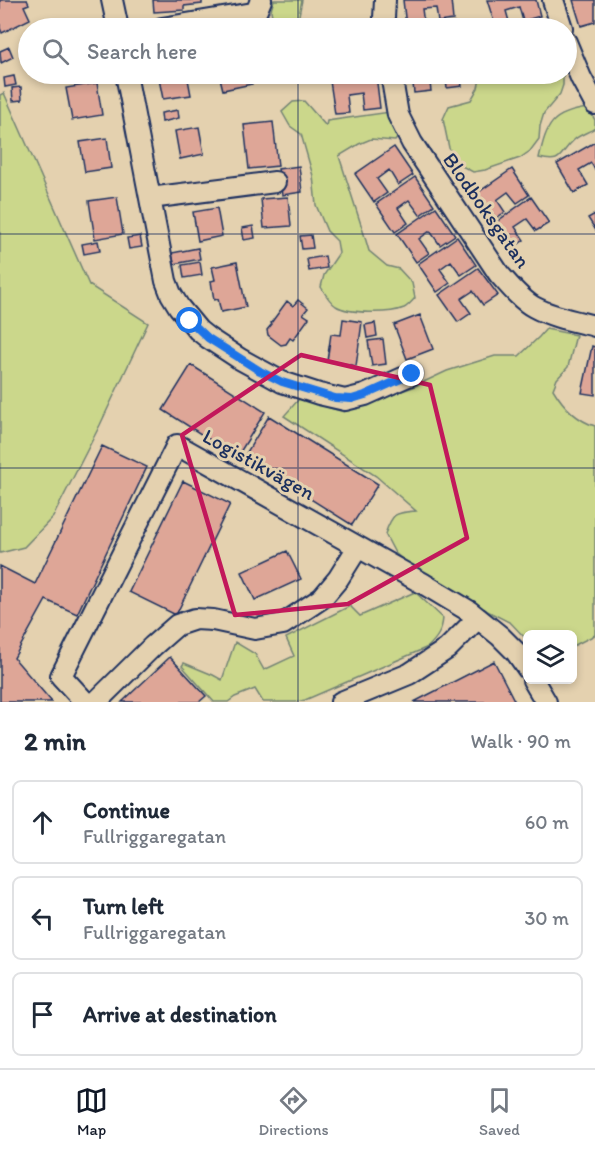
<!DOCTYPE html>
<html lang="en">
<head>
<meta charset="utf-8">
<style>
  :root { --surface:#fff; --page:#f6f6f7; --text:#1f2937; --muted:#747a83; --line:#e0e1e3; --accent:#111827 }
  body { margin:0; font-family:Itim,sans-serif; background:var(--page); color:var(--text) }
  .controls { position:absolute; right:18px; bottom:18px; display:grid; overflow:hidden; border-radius:9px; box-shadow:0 3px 9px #0003 }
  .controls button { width:54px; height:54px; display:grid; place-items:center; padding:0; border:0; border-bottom:2px solid var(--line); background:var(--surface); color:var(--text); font:30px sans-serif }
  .stop { position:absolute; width:18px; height:18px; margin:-14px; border:4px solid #1a73e8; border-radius:50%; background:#fff }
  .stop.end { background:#1a73e8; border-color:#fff; box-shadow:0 2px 6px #0008 }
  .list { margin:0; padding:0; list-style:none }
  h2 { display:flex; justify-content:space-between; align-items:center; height:78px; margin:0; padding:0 24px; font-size:26px }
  h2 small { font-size:20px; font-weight:400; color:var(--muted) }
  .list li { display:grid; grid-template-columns:39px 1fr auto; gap:18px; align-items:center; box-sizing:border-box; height:84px; margin:0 12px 12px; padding:0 12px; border:2px solid var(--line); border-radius:9px }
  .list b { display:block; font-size:22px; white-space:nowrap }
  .list p { margin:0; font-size:20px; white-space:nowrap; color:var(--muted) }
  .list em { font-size:20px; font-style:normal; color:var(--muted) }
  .icon { flex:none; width:33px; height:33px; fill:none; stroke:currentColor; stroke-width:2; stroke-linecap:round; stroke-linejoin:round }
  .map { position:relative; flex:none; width:595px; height:702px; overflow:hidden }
  .search { position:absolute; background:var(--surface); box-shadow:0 3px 9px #0003; left:18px; right:18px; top:18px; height:66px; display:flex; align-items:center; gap:15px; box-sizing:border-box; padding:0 21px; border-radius:33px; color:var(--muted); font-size:22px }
  .sheet { height:366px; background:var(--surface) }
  nav { display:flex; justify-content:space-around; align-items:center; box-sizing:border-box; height:84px; border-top:2px solid var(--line); background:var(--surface); font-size:16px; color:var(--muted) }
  nav a { display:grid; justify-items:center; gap:3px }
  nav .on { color:var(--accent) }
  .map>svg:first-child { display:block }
</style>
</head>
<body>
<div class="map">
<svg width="595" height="702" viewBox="0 0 595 702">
  <rect width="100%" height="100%" fill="#e4d1af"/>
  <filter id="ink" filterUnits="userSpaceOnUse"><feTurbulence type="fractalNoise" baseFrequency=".0167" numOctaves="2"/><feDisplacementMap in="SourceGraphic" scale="12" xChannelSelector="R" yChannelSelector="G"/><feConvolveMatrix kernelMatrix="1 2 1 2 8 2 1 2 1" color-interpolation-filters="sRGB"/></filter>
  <g filter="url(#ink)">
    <path fill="#cbd78b" stroke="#738374" stroke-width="1.5" d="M274 0H302L299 15 301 28H274L271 10Z
      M481 74H563V85L560 94 544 113 540 126 539 139 530 151 520 158 485 170 473 172 458 164 449 148 443 119 449 106 471 100 478 88Z
      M4 93 89 285 148 323 100 425 53 517 24 547 0 553V95Z
      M304 101 326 126 327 121 390 112 398 137 395 141 371 139 359 144 339 156 364 234 369 251 387 266 399 269 412 283 415 298C412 301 408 306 404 308 390 314 349 314 336 306 330 302 325 294 321 287L324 275 339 253 337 241 327 231 316 205 313 176 301 134 290 126 282 112 293 102Z
      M588 108 595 120V128C589 132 579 135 574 140 558 154 564 164 539 158 547 124 551 113 588 108Z
      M546 329 576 335 568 367 557 379 553 389C563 406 576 420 595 426V635L573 646 572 634H528L527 640 511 623 429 581 395 553 385 534C393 512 395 513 416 511L376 476 284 416 299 399 344 412 413 387 447 371 495 356H519L539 337Z
      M415 592 443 618C442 631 437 638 428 647L305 700 296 702H263L255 689 235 697 228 702H214L182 666 184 663 213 675 222 680 235 642 255 654 264 670 294 656 286 638 350 606 360 616Z"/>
    <path fill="#dea697" stroke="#1b2f5e" stroke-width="1.5" d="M0 0H27L29 4 24 6 30 19 2 33 0 28Z
      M153 0H202V4L184 6V10L154 12Z
      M403 0H451L453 20 438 22 436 8 422 9 424 24 406 26Z
      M487 0H536L540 16 523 21 519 7 506 11 510 25 496 28Z
      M573 0H595V22L581 26Z
      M454 23 455 28H409Z
      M9 47 13 57 1 63 0 51Z
      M158 74H187L191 95 163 99Z
      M219 74H250L252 84 223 90Z
      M329 74H344V76L330 78Z
      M412 74H440L429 75 431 91 414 93Z
      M445 74H460L462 86 447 88Z
      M376 75 380 108 363 110 361 93 347 95 349 113 335 114 330 81Z
      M14 76 16 85 5 87 4 78Z
      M97 83 102 115 72 120 66 88Z
      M21 87 22 100 13 101 12 88Z
      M178 110 179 118 162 122 161 113Z
      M273 122 278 166 249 169 244 125Z
      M199 127 204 154 180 159 175 131Z
      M107 138 111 168 85 172 80 142Z
      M595 142V170L591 163 579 170 588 185 574 193 557 164Z
      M394 147 413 175 398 185 389 170 377 179 387 193 374 202 355 174Z
      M299 166 302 192 282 195 278 169Z
      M512 169 529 195 517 203 508 192 497 200 505 212 490 222 473 196Z
      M415 177 434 205 420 215 409 200 398 208 408 223 395 232 376 204Z
      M117 197 123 234 95 239 89 201Z
      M288 197 291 226 264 228 261 199Z
      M531 197 549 223 536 231 527 219 515 227 524 240 510 250 492 225Z
      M436 207 455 235 440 245 430 231 419 239 429 253 416 262 397 234Z
      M217 208 222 236 198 241 193 212Z
      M595 214V229L588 218Z
      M253 226 255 238 244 240 242 228Z
      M311 235 313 248 302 249 300 236Z
      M140 236 142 247 129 249 127 238Z
      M457 237 476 265 461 275 451 261 440 269 450 283 437 292 418 264Z
      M98 241 100 251 84 254 82 244Z
      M198 248 200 259 174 264 172 253Z
      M325 256 327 268 309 271 307 259Z
      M200 262 202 275 184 278 182 265Z
      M237 262 246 307 221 312 218 299 214 300 211 281 215 280 212 267Z
      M478 268 498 295 483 305 473 291 461 299 471 313 458 322 439 295Z
      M298 300 308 308 303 314 309 318 293 340 290 338 286 344 281 345 268 335 267 330 272 324 271 323 287 301 293 306Z
      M420 315 433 349 407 359 394 325Z
      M343 319 362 322 356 366 327 361 331 334 341 335Z
      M375 323 377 336 367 338 365 325Z
      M383 339 386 364 372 366 368 341Z
      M592 346 595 347V395L582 393Z
      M191 365 265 412 237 457 163 410Z
      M269 416 378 484 352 525 244 457Z
      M102 446 147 467 77 614 46 600 14 658 52 702H0V566L35 584Z
      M183 481 230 504 176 615 129 592Z
      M287 551 301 579 255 600 242 572Z
      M170 657 206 696 199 702H122Z
      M494 661 515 702H414Z"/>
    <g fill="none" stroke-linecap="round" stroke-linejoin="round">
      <g stroke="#1b2f5e" stroke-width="24">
        <path id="minor" d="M112 0 118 28
          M385 0 384 18 385 28
          M553 0 562 28
          M162 28 253 13 257 10 261 0
          M566 42 581 78 595 104
          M126 74 166 281 171 294 179 307 198 330 208 338 240 359 282 382 319 394 345 400 365 395 412 374
          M391 74 398 115 412 143 499 274C509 285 521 300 534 307 552 317 575 321 595 326
          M150 198 275 182
          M533 680 546 702
          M85 702 61 676 177 445 424 584 469 611 500 636 516 652 528 669
          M96 702 153 646 177 625 195 619 213 620 255 629 283 624 322 598 338 579 358 547
          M341 702 409 674 447 649 478 618"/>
      </g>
      <use href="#minor" stroke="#e4d1af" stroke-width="20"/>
    </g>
  </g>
  <g fill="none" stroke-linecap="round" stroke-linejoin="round" filter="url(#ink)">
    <path stroke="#1a73e8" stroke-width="8" d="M190 321 208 338 260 371 282 382 335 398 352 399 365 395 412 374"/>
  </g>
  <path fill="none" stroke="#c2185b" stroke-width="4.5" stroke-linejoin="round" d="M301 355 430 385 467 538 348 604 235 615 182 435Z"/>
  <path fill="none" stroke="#1b2f5e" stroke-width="1.5" stroke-opacity="0.55" d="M298 0V28M298 74V702M0 234H595M0 468H595"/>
  <g text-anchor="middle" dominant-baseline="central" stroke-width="6" stroke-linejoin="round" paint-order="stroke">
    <g font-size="21" fill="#1b2f5e" stroke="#e4d1af">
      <text transform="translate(487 210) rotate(55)">Blodboksgatan</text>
      <text transform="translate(259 464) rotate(29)">Logistikvägen</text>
    </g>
  </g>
</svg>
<div class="controls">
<button><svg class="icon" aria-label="layers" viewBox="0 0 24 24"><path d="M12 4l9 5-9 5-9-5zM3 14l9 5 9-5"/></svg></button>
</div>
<div class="stop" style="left:190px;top:321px"></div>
<div class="stop end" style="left:412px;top:374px"></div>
<div class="search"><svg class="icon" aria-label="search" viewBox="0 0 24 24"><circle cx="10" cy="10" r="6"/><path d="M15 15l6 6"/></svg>Search here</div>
</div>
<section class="sheet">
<h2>2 min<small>Walk · 90 m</small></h2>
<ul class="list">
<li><svg class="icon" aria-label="ahead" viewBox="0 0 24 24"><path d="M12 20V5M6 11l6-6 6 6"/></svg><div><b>Continue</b><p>Fullriggaregatan</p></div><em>60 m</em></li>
<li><svg class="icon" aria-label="left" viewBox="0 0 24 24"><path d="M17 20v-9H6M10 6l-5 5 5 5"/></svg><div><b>Turn left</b><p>Fullriggaregatan</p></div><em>30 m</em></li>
<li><svg class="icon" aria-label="arrive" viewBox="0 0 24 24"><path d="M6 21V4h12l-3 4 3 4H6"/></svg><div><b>Arrive at destination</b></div></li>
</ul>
</section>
<nav>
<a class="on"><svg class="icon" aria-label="map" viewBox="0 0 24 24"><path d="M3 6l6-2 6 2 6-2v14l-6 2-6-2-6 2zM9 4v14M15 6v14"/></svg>Map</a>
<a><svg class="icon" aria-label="directions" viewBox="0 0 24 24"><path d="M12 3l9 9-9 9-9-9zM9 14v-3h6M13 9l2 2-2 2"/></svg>Directions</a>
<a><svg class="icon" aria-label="saved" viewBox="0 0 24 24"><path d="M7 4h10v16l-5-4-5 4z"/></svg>Saved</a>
</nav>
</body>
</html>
